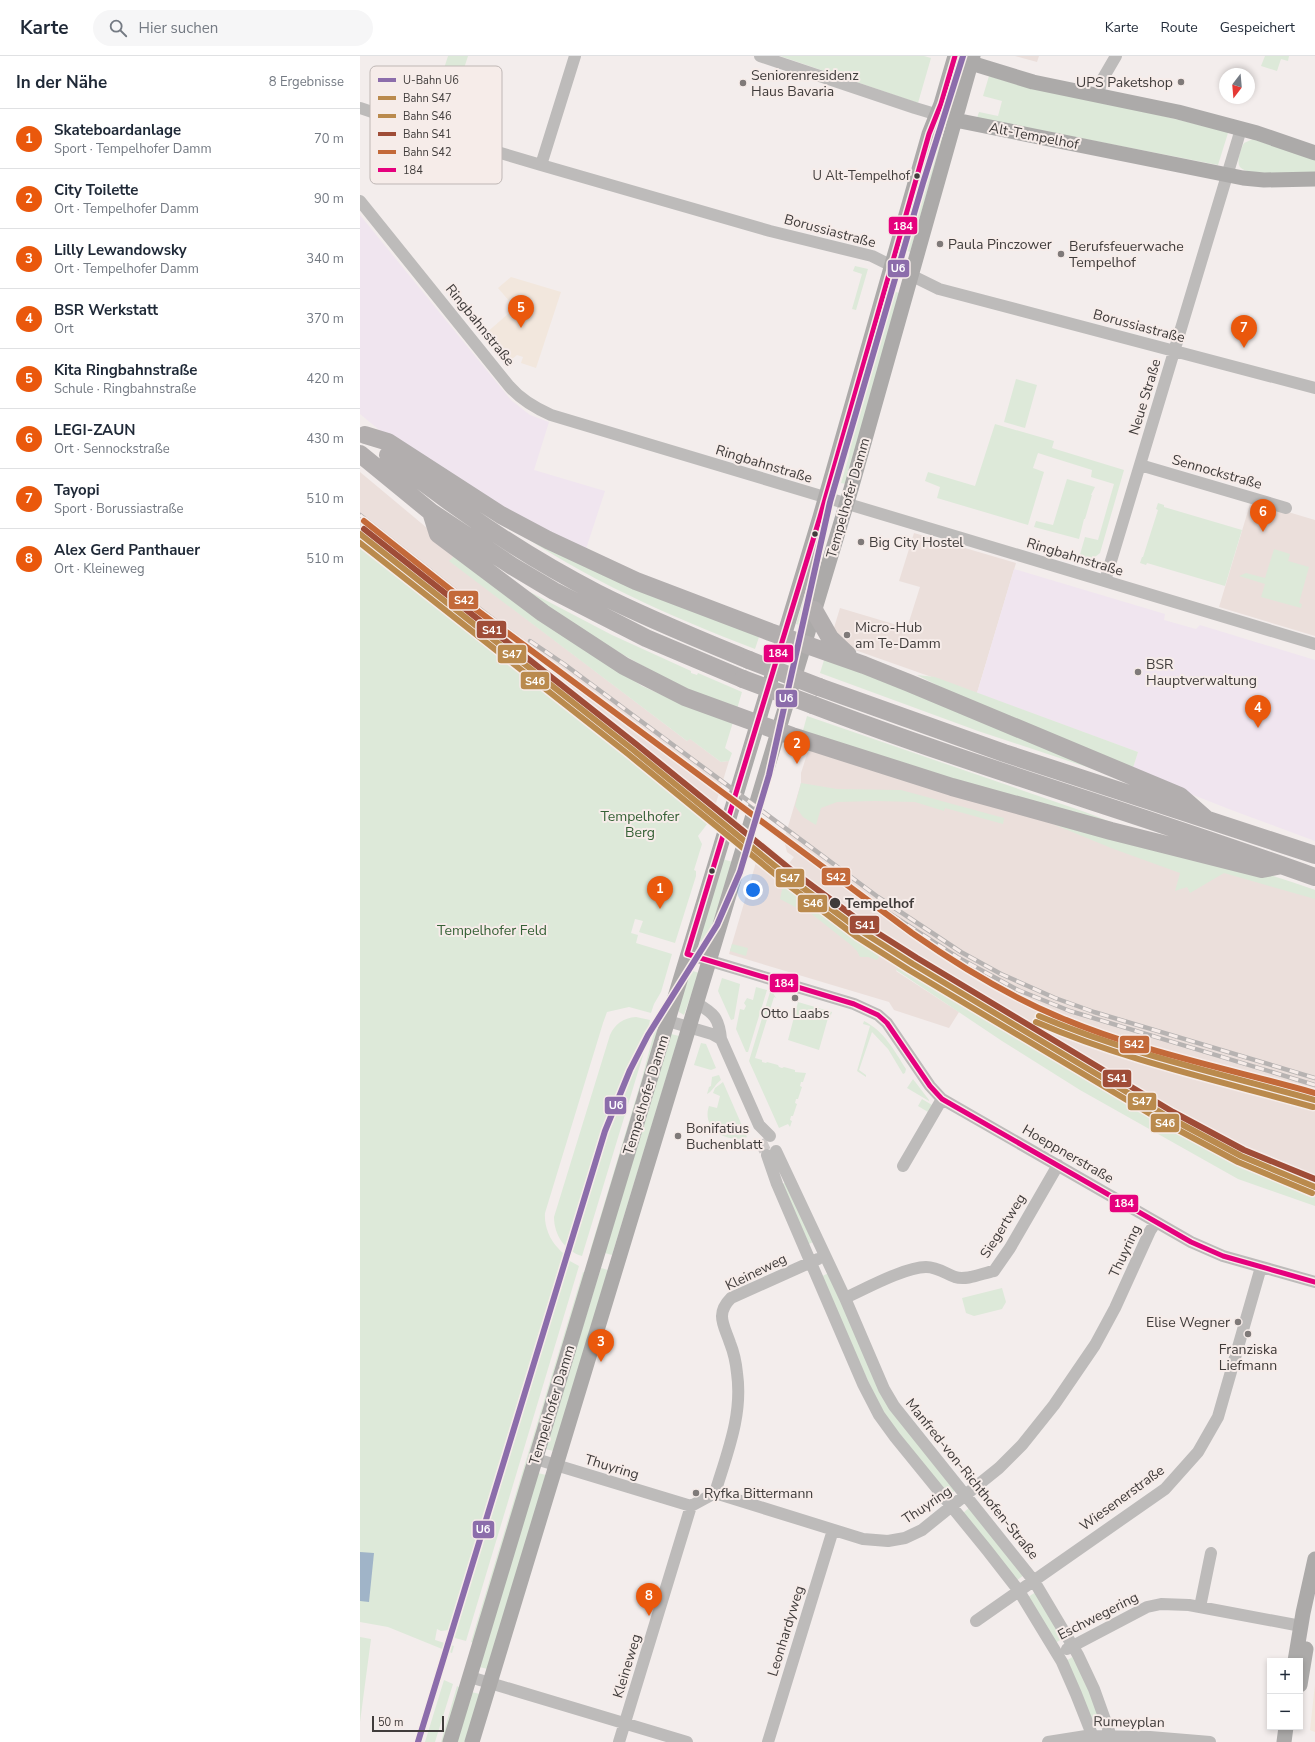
<!DOCTYPE html>
<html lang="de">
<head>
<meta charset="utf-8">
<style>
  :root { --surface:#fff; --page:#f6f6f7; --text:#1f2937; --muted:#747a83; --line:#e0e1e3; --accent:#ea580c }
  body { margin:0; font-family:"Nunito Sans",sans-serif; background:var(--page); color:var(--text) }
  .controls { position:absolute; right:12px; bottom:12px; display:grid; overflow:hidden; border-radius:0px; box-shadow:0 2px 6px #0003 }
  .controls button { width:36px; height:36px; display:grid; place-items:center; padding:0; border:0; border-bottom:1px solid var(--line); background:var(--surface); color:var(--text); font:20px sans-serif }
  .compass { position:absolute; left:859px; top:12px; width:36px; height:36px; border-radius:50%; background:var(--surface); box-shadow:0 2px 6px #0003; rotate:196deg }
  .scale { position:absolute; left:12px; bottom:10px; width:72px; box-sizing:border-box; padding-left:4px; border:2px solid #403c3b; border-top:0; font-size:11px; line-height:14px; white-space:nowrap; color:#403c3b; -webkit-text-stroke:3px #f6ece9; paint-order:stroke }
  .you { position:absolute; left:393px; top:834px; width:14px; height:14px; margin:-10px; border:3px solid #fff; border-radius:50%; background:#1a73e8; box-shadow:0 0 0 6px #1a73e833 }
  .badge { display:grid; place-items:center; width:26px; height:26px; border-radius:50%; background:var(--accent); color:#fff; font-size:13px; font-weight:700 }
  .pin { position:absolute; translate:-50% -33px; filter:drop-shadow(0 1px 2px #0008) }
  .pin::after { content:''; position:absolute; top:21px; width:14px; height:12px; background:inherit; clip-path:polygon(0 0,100% 0,50% 100%) }
  .list { margin:0; padding:0; list-style:none }
  h2 { display:flex; justify-content:space-between; align-items:center; height:52px; margin:0; padding:0 16px; font-size:17px }
  h2 small { font-size:13px; font-weight:400; color:var(--muted) }
  .list li { display:grid; grid-template-columns:26px 1fr auto; gap:12px; align-items:center; box-sizing:border-box; height:60px; padding:0 16px; border-top:1px solid var(--line) }
  .list b { display:block; font-size:15px; white-space:nowrap }
  .list p { margin:0; font-size:13px; white-space:nowrap; color:var(--muted) }
  .list em { font-size:13px; font-style:normal; color:var(--muted) }
  .icon { flex:none; width:22px; height:22px; fill:none; stroke:currentColor; stroke-width:2; stroke-linecap:round; stroke-linejoin:round }
  .map { position:relative; flex:none; width:955px; height:1686px; overflow:hidden }
  header { display:flex; align-items:center; gap:24px; box-sizing:border-box; height:56px; padding:0 20px; background:var(--surface); border-bottom:1px solid var(--line) }
  header strong { font-size:19px }
  nav { display:flex; gap:22px; margin-inline-start:auto; font-size:14px }
  .search { width:280px; height:36px; background:var(--page); display:flex; align-items:center; gap:10px; box-sizing:border-box; padding:0 14px; border-radius:22px; color:var(--muted); font-size:15px }
  main { display:flex }
  aside { flex:1; background:var(--surface) }
  .map>svg:first-child { display:block }
</style>
</head>
<body>
<header>
<strong>Karte</strong>
<div class="search"><svg class="icon" aria-label="search" viewBox="0 0 24 24"><circle cx="10" cy="10" r="6"/><path d="M15 15l6 6"/></svg>Hier suchen</div>
<nav><a>Karte</a><a>Route</a><a>Gespeichert</a></nav>
</header>
<main>
<aside>
<h2>In der Nähe<small>8 Ergebnisse</small></h2>
<ul class="list">
<li><span class="badge">1</span><div><b>Skateboardanlage</b><p>Sport · Tempelhofer Damm</p></div><em>70 m</em></li>
<li><span class="badge">2</span><div><b>City Toilette</b><p>Ort · Tempelhofer Damm</p></div><em>90 m</em></li>
<li><span class="badge">3</span><div><b>Lilly Lewandowsky</b><p>Ort · Tempelhofer Damm</p></div><em>340 m</em></li>
<li><span class="badge">4</span><div><b>BSR Werkstatt</b><p>Ort</p></div><em>370 m</em></li>
<li><span class="badge">5</span><div><b>Kita Ringbahnstraße</b><p>Schule · Ringbahnstraße</p></div><em>420 m</em></li>
<li><span class="badge">6</span><div><b>LEGI-ZAUN</b><p>Ort · Sennockstraße</p></div><em>430 m</em></li>
<li><span class="badge">7</span><div><b>Tayopi</b><p>Sport · Borussiastraße</p></div><em>510 m</em></li>
<li><span class="badge">8</span><div><b>Alex Gerd Panthauer</b><p>Ort · Kleineweg</p></div><em>510 m</em></li>
</ul>
</aside>
<div class="map">
<svg width="955" height="1686" viewBox="0 0 955 1686">
  <rect width="100%" height="100%" fill="#f3edec"/>
  <path fill="#ebdfdb" d="M655 0H679L677 6Z
    M0 416 97 497 90 505 327 685 329 682 361 706 369 705 351 763 256 691 0 489Z
    M891 445 955 464V580L859 551Z
    M554 477 656 507 617 637 495 594 491 592 473 575 480 552 547 572 560 531 539 525Z
    M449 692 868 807 955 834V1138L890 1112 837 1085 783 1056 624 962 540 909 536 915 599 956 589 972 534 954 529 946 369 898 397 803 421 822 423 815 434 801 427 796 424 784 441 727V717Z"/>
  <path fill="#f0e5ef" d="M0 159 151 344 170 359 189 366 174 414 245 435 225 496 162 464 30 383 0 358Z
    M654 513 805 558 804 564 836 573 840 569 955 604V785L874 755 772 715 778 696 617 637Z"/>
  <path fill="#f2e7dd" d="M151 221 201 236 176 312 161 307 163 301 157 299 151 304 136 285 132 287 125 278 155 252 138 232Z
    M955 1628V1676L950 1674Z"/>
  <path fill="#dde9d9" d="M88 0H108L96 37 78 31Z
    M420 0H564L571 2 558 47Z
    M905 0H929L928 5 921 3 917 15 901 10Z
    M629 20 652 27 757 49 865 75 868 77 858 109 617 62 619 56 638 60 642 45 623 40Z
    M576 80 583 81 550 196 544 194Z
    M893 83 955 104V116C942 116 887 121 880 111 876 105 881 93 884 87Z
    M495 210 508 213 496 254 492 253 502 218 493 215Z
    M533 235 539 237 486 428 481 427 489 400 491 384Z
    M656 323 677 329 665 372 644 366Z
    M635 368 694 385 692 392 764 414 740 497 730 505 719 502 725 481 738 484 754 428 731 421 732 414 678 397 673 412 684 416 668 469 577 442 580 431 565 425 568 416 615 430Z
    M707 423 735 431 731 439H732L725 463H724L719 483 674 471 676 465 693 469Z
    M798 447 804 449V451L882 474 865 530 787 507 786 509 780 507 782 501H783L798 454 796 453Z
    M147 469 400 578 395 593C309 560 223 522 147 469Z
    M0 489 256 691 351 763 338 780 342 788 334 814 336 815V820L315 887 279 876 283 865 275 863 271 877 278 879 276 887 312 898 301 936 294 948 291 957 269 951 247 956 243 967 185 1157C184 1169 189 1183 198 1192 202 1197 206 1198 208 1204L219 1210 106 1585 95 1582 89 1574 81 1575 77 1573 75 1584 94 1590 92 1597 28 1571 0 1566Z
    M914 493 930 498 928 505 949 511 939 547 942 548 941 552 901 541 905 528 879 520 886 517 905 522Z
    M97 497 229 595 282 630 327 650 373 666 365 692 372 697 369 705 361 706 330 683 327 685 89 505Z
    M452 515 454 516 453 534 442 570 436 568Z
    M170 536 252 579 331 615V617L337 619 338 617 382 636 377 653C304 627 241 586 176 544Z
    M465 601 763 723 618 675 460 617Z
    M557 619 575 621 778 696 772 715 614 648Z
    M447 660 725 756 759 769 683 750 442 678Z
    M441 727 477 733 541 734 644 762 643 768 585 752 584 755 555 746 515 745 477 746 461 752 456 769 443 761 435 750Z
    M693 768C781 787 870 803 955 834V843L864 817 830 837 827 831 815 835 820 817 751 792Z
    M362 803 373 806 349 888 339 885Z
    M422 820 524 893 517 904 508 901H500L497 895 491 889 439 848 437 852 420 843 422 834Z
    M372 888 388 892 386 900 370 895Z
    M540 908C598 946 658 982 718 1017 794 1063 871 1108 955 1138V1150L878 1123 720 1034 642 985 536 914Z
    M330 914 339 917 324 959 319 956V952Z
    M362 922 380 928 374 963 371 964 358 935Z
    M396 931 407 934 388 996H386L376 973 380 953 384 954 386 950 384 947 387 942 393 944Z
    M410 936 413 937 416 942 414 941 395 1002 402 1004V1006L406 1007 407 1006 418 1009 419 1011 422 1012 424 1011 435 1014V1016L446 1017 443 1026H441L440 1030 442 1031 438 1043H436L435 1047 437 1048 433 1060H431L430 1064 432 1065 430 1071 428 1068 419 1072 389 1005Z
    M438 946 472 956 470 962H468L459 994 428 984Z
    M276 961 290 964 284 996 222 1200C205 1195 194 1179 194 1161L250 979C255 968 263 962 276 961Z
    M504 965C524 975 534 994 546 1013L545 1017 543 1018 528 993 512 976 499 1014 506 1019V1021L497 1015 510 970 503 968Z
    M295 973 299 974 232 1195H230L282 1022Z
    M311 978 319 980 252 1199 245 1197Z
    M341 987 346 988 356 1012 351 1014 334 1009Z
    M359 1019 361 1024C356 1027 352 1036 347 1038L349 1031 351 1030 352 1021Z
    M553 1023 569 1044V1045L547 1032Z
    M363 1026 387 1081C367 1088 341 1073 349 1050L357 1052 360 1040 353 1037 355 1032Z
    M562 1043 572 1049 568 1056 558 1050Z
    M429 1125 455 1185 447 1189 420 1129Z
    M241 1212 248 1214 194 1395 185 1393Z
    M223 1216 226 1217 114 1587 111 1586Z
    M469 1217 513 1316 596 1434 588 1440 522 1355 460 1221Z
    M642 1232 646 1246 642 1253 614 1260 606 1257 602 1242Z
    M178 1417 186 1419 128 1613 119 1611Z
    M610 1451 664 1519 656 1525 603 1457Z
    M676 1536 704 1582 695 1587 668 1541Z
    M0 1581 11 1583 0 1666Z
    M714 1600 743 1668 734 1671 706 1605Z
    M84 1624 93 1628 75 1686H65Z
    M97 1630 100 1632 84 1686H81Z
    M111 1636 120 1638 106 1686H96Z"/>
  <path fill="#a0b4c8" d="M0 1496 14 1497 9 1546 0 1545Z"/>
  <g fill="none" stroke-linecap="round" stroke-linejoin="round">
    <path stroke="#cfcac9" stroke-width="12" stroke-dasharray="12 6" stroke-linecap="butt" d="M400 1084 407 1099"/>
    <path stroke="#bdbbba" stroke-width="12" d="M400 0 555 52 595 64
      M738 38 742 24 756 0
      M0 52 83 80 181 109 410 175 512 200 579 233 955 332
      M181 109 215 0
      M0 145 149 330C161 344 175 352 191 359L955 588
      M780 409 926 452
      M745 525 881 73
      M327 898 494 948 518 959 527 967 570 1030 582 1043 831 1186 863 1200 955 1226
      M336 947C354 957 359 962 361 983L399 1069 410 1080
      M308 965 352 978 361 983
      M416 1095 485 1242 524 1333 534 1350 674 1525 718 1599 734 1633 753 1686
      M407 1099 417 1128 503 1328 519 1359 535 1381 627 1494 659 1535 702 1606 716 1638 735 1686
      M543 1110 582 1043
      M485 1242C505 1233 545 1211 566 1211 577 1211 585 1217 595 1221 607 1225 623 1217 634 1215L650 1192 698 1109
      M176 1403 331 1450 355 1437 503 1483 528 1485 545 1482 562 1474 639 1412 662 1389 694 1349 735 1289 755 1252 790 1175 796 1166
      M355 1437C367 1397 383 1359 377 1317 376 1307 374 1297 370 1287 364 1269 355 1258 371 1242L458 1203
      M840 1551 851 1497
      M616 1565 805 1433 838 1396 858 1361 901 1211
      M707 1593 787 1551 801 1548 829 1549 941 1570
      M110 1621 327 1686
      M259 1686 331 1450
      M408 1686 473 1474
      M688 1686 726 1680 790 1681 850 1686"/>
    <path stroke="#acaaa9" stroke-width="15" d="M611 7 673 26 818 56 897 77 955 97
      M595 64 883 122 904 124 955 123
      M935 1605 943 1557 955 1503
      M940 1629 946 1593
      M90 1686 460 461 569 78 581 48 595 0
      M112 1686 354 889 491 433 613 0
      M924 1686 926 1671"/>
    <path stroke="#b2aeae" stroke-width="18" d="M5 379 28 386 141 459 188 484 276 525 410 576 504 609 549 627 820 740 845 762
      M0 398 71 456 152 510 194 535 286 582 383 623
      M28 399C93 451 163 499 237 537 286 562 338 583 389 604
      M71 456 78 478 183 557 264 610 325 641 432 680 592 731 751 775 902 813 922 809
      M454 554 470 582 488 599
      M459 631 644 697 955 799
      M453 649C618 712 789 761 955 821"/>
    <g stroke="#b7b3b2" stroke-width="4.5">
      <path id="rail" d="M0 459 96 535 283 676 521 852 597 901 658 934 710 955 955 1029
        M170 585 204 608 518 841 601 896 641 918 695 942 734 956 955 1022"/>
    </g>
    <use href="#rail" stroke="#f6ece9" stroke-width="3" stroke-dasharray="9" stroke-linecap="butt"/>
    <path stroke="#b2aeae" stroke-width="18" d="M389 604 459 631
      M383 623 453 649"/>
    <g stroke="#f6ece9" stroke-width="8">
      <path id="bus-1" d="M595 0 581 48 569 78 460 461 327 898 494 948 518 959 527 967 570 1030 582 1043 831 1186 863 1200 955 1226"/>
    </g>
    <use href="#bus-1" stroke="#e5007d" stroke-width="5"/>
    <g stroke="#f6ece9" stroke-width="9">
      <path id="rail-1" d="M0 478 272 693 431 823 501 875 553 908 810 1062 881 1100 955 1131
        M679 960C768 998 862 1018 955 1044"/>
    </g>
    <g stroke="#f6ece9" stroke-width="9">
      <path id="rail-2" d="M0 487 268 698 427 828 497 881 549 914 807 1068 878 1106 952 1137
        M676 966C766 1005 860 1025 953 1051"/>
    </g>
    <g stroke="#f6ece9" stroke-width="9">
      <path id="rail-3" d="M4 473 276 688 435 817 505 869 557 902 813 1056 884 1094 955 1123"/>
    </g>
    <g stroke="#f6ece9" stroke-width="9">
      <path id="rail-4" d="M4 465 110 549 552 877C599 910 647 939 699 961 781 996 870 1013 955 1037"/>
    </g>
    <use href="#rail-1" stroke="#ba8a4d" stroke-width="6"/>
    <use href="#rail-2" stroke="#ba8a4d" stroke-width="6"/>
    <use href="#rail-3" stroke="#9f4c37" stroke-width="6"/>
    <use href="#rail-4" stroke="#c36939" stroke-width="6"/>
    <g stroke="#f6ece9" stroke-width="9">
      <path id="metro-1" d="M58 1686 245 1075 270 1014 288 979 357 869 380 816 409 719 470 446 563 127 603 0"/>
    </g>
    <use href="#metro-1" stroke="#8c6dab" stroke-width="6"/>
  </g>
  <g fill="#7f7a79" stroke="#f6ece9" stroke-width="1.5">
    <circle cx="821" cy="26" r="4"/>
    <circle cx="383" cy="27" r="4"/>
    <circle cx="580" cy="188" r="4"/>
    <circle cx="701" cy="198" r="4"/>
    <circle cx="501" cy="486" r="4"/>
    <circle cx="487" cy="579" r="4"/>
    <circle cx="778" cy="616" r="4"/>
    <circle cx="435" cy="942" r="4"/>
    <circle cx="318" cy="1080" r="4"/>
    <circle cx="878" cy="1266" r="4"/>
    <circle cx="888" cy="1278" r="4"/>
    <circle cx="336" cy="1437" r="4"/>
  </g>
  <g fill="#403c3b" stroke="#f6ece9" stroke-width="1.5">
    <circle cx="557" cy="120" r="3.5"/>
    <circle cx="455" cy="478" r="3.5"/>
    <circle cx="352" cy="815" r="3.5"/>
    <circle cx="475" cy="847" r="6"/>
  </g>
  <g text-anchor="middle" dominant-baseline="central" stroke-width="4" stroke-linejoin="round" paint-order="stroke">
    <g font-size="13" fill="#403c3b" stroke="#f6ece9" text-anchor="end">
      <text x="550" y="120">U Alt-Tempelhof</text>
    </g>
    <g font-size="14" fill="#403c3b" stroke="#f6ece9" text-anchor="start">
      <text x="391" y="19">Seniorenresidenz<tspan x="391" dy="16">Haus Bavaria</tspan></text>
      <text x="813" y="26" text-anchor="end">UPS Paketshop</text>
      <text x="588" y="188">Paula Pinczower</text>
      <text x="709" y="190">Berufsfeuerwache<tspan x="709" dy="16">Tempelhof</tspan></text>
      <text x="509" y="486">Big City Hostel</text>
      <text x="495" y="571">Micro-Hub<tspan x="495" dy="16">am Te-Damm</tspan></text>
      <text x="786" y="608">BSR<tspan x="786" dy="16">Hauptverwaltung</tspan></text>
      <text x="435" y="957" text-anchor="middle">Otto Laabs</text>
      <text x="326" y="1072">Bonifatius<tspan x="326" dy="16">Buchenblatt</tspan></text>
      <text x="870" y="1266" text-anchor="end">Elise Wegner</text>
      <text x="888" y="1293" text-anchor="middle">Franziska<tspan x="888" dy="16">Liefmann</tspan></text>
      <text x="344" y="1437">Ryfka Bittermann</text>
    </g>
    <g font-size="14" fill="#403c3b" stroke="#f6ece9">
      <text transform="translate(674 80) rotate(11)">Alt-Tempelhof</text>
      <text transform="translate(470 175) rotate(15)">Borussiastraße</text>
      <text transform="translate(120 269) rotate(51)">Ringbahnstraße</text>
      <text transform="translate(779 270) rotate(15)">Borussiastraße</text>
      <text transform="translate(785 341) rotate(-73)">Neue Straße</text>
      <text transform="translate(404 408) rotate(17)">Ringbahnstraße</text>
      <text transform="translate(857 416) rotate(16)">Sennockstraße</text>
      <text transform="translate(488 442) rotate(-74)">Tempelhofer Damm</text>
      <text transform="translate(715 501) rotate(17)">Ringbahnstraße</text>
      <text transform="translate(286 1039) rotate(-73)">Tempelhofer Damm</text>
      <text transform="translate(708 1098) rotate(30)">Hoeppnerstraße</text>
      <text transform="translate(643 1170) rotate(-58)">Siegertweg</text>
      <text transform="translate(765 1195) rotate(-65)">Thuyring</text>
      <text transform="translate(396 1216) rotate(-26)">Kleineweg</text>
      <text transform="translate(192 1349) rotate(-73)">Tempelhofer Damm</text>
      <text transform="translate(252 1411) rotate(17)">Thuyring</text>
      <text transform="translate(612 1423) rotate(51)">Manfred-von-Richthofen-Straße</text>
      <text transform="translate(762 1442) rotate(-36)">Wiesenerstraße</text>
      <text transform="translate(567 1449) rotate(-34)">Thuyring</text>
      <text transform="translate(738 1560) rotate(-27)">Eschwegering</text>
      <text transform="translate(426 1575) rotate(-73)">Leonhardyweg</text>
      <text transform="translate(267 1610) rotate(-73)">Kleineweg</text>
      <text transform="translate(769 1666) rotate(1)">Rumeyplan</text>
    </g>
    <g font-size="14" fill="#366136" stroke="#f6ece9">
      <text x="280" y="760">Tempelhofer<tspan x="280" dy="16">Berg</tspan></text>
      <text x="132" y="874">Tempelhofer Feld</text>
    </g>
    <g font-size="14" font-weight="bold" fill="#403c3b" stroke="#f6ece9" text-anchor="start">
      <text x="485" y="847">Tempelhof</text>
    </g>
  </g>
  <rect x="10" y="10" width="132" height="118" rx="6" fill="#f6ece9" stroke="#bfb7b5" stroke-width="1"/>
  <rect x="18" y="22" width="18" height="4" fill="#8c6dab"/>
  <rect x="18" y="40" width="18" height="4" fill="#ba8a4d"/>
  <rect x="18" y="58" width="18" height="4" fill="#ba8a4d"/>
  <rect x="18" y="76" width="18" height="4" fill="#9f4c37"/>
  <rect x="18" y="94" width="18" height="4" fill="#c36939"/>
  <rect x="18" y="112" width="18" height="4" fill="#e5007d"/>
  <g font-size="11" fill="#403c3b">
    <text x="43" y="28">U-Bahn U6</text>
    <text x="43" y="46">Bahn S47</text>
    <text x="43" y="64">Bahn S46</text>
    <text x="43" y="82">Bahn S41</text>
    <text x="43" y="100">Bahn S42</text>
    <text x="43" y="118">184</text>
  </g>
  <g stroke="#f6ece9" stroke-width="1.5">
    <rect x="528" y="160" width="30" height="19" rx="4" fill="#e5007d"/>
    <rect x="527" y="203" width="23" height="19" rx="4" fill="#8c6dab"/>
    <rect x="88" y="534" width="31" height="20" rx="4" fill="#c36939"/>
    <rect x="116" y="564" width="31" height="19" rx="4" fill="#9f4c37"/>
    <rect x="403" y="588" width="31" height="19" rx="4" fill="#e5007d"/>
    <rect x="137" y="588" width="30" height="20" rx="4" fill="#ba8a4d"/>
    <rect x="160" y="615" width="30" height="19" rx="4" fill="#ba8a4d"/>
    <rect x="415" y="633" width="23" height="19" rx="4" fill="#8c6dab"/>
    <rect x="461" y="811" width="30" height="19" rx="4" fill="#c36939"/>
    <rect x="415" y="812" width="30" height="20" rx="4" fill="#ba8a4d"/>
    <rect x="437" y="838" width="31" height="19" rx="4" fill="#ba8a4d"/>
    <rect x="489" y="859" width="31" height="19" rx="4" fill="#9f4c37"/>
    <rect x="409" y="917" width="30" height="20" rx="4" fill="#e5007d"/>
    <rect x="759" y="979" width="31" height="19" rx="4" fill="#c36939"/>
    <rect x="742" y="1013" width="30" height="19" rx="4" fill="#9f4c37"/>
    <rect x="767" y="1036" width="30" height="19" rx="4" fill="#ba8a4d"/>
    <rect x="244" y="1040" width="23" height="19" rx="4" fill="#8c6dab"/>
    <rect x="790" y="1057" width="30" height="20" rx="4" fill="#ba8a4d"/>
    <rect x="749" y="1138" width="30" height="19" rx="4" fill="#e5007d"/>
    <rect x="112" y="1464" width="23" height="19" rx="4" fill="#8c6dab"/>
  </g>
  <g font-size="11" text-anchor="middle" font-weight="bold" fill="#fff">
    <text x="543" y="174">184</text>
    <text x="538" y="216">U6</text>
    <text x="104" y="548">S42</text>
    <text x="132" y="578">S41</text>
    <text x="418" y="601">184</text>
    <text x="152" y="602">S47</text>
    <text x="175" y="629">S46</text>
    <text x="426" y="646">U6</text>
    <text x="476" y="825">S42</text>
    <text x="430" y="826">S47</text>
    <text x="453" y="851">S46</text>
    <text x="505" y="873">S41</text>
    <text x="424" y="931">184</text>
    <text x="774" y="992">S42</text>
    <text x="757" y="1026">S41</text>
    <text x="782" y="1049">S47</text>
    <text x="256" y="1053">U6</text>
    <text x="805" y="1071">S46</text>
    <text x="764" y="1151">184</text>
    <text x="123" y="1477">U6</text>
  </g>
</svg>
<div class="controls">
<button>+</button>
<button>−</button>
</div>
<svg class="compass" viewBox="-18 -18 36 36"><path d="M0-13l5 13h-10z" fill="#e53935"/><path d="M0 13l5-13h-10z" fill="#747a83"/></svg>
<div class="scale">50 m</div>
<div class="you"></div>
<div class="pin badge" style="left:300px;top:853px">1</div>
<div class="pin badge" style="left:437px;top:708px">2</div>
<div class="pin badge" style="left:241px;top:1306px">3</div>
<div class="pin badge" style="left:898px;top:672px">4</div>
<div class="pin badge" style="left:161px;top:272px">5</div>
<div class="pin badge" style="left:903px;top:476px">6</div>
<div class="pin badge" style="left:884px;top:292px">7</div>
<div class="pin badge" style="left:289px;top:1560px">8</div>
</div>
</main>
</body>
</html>
